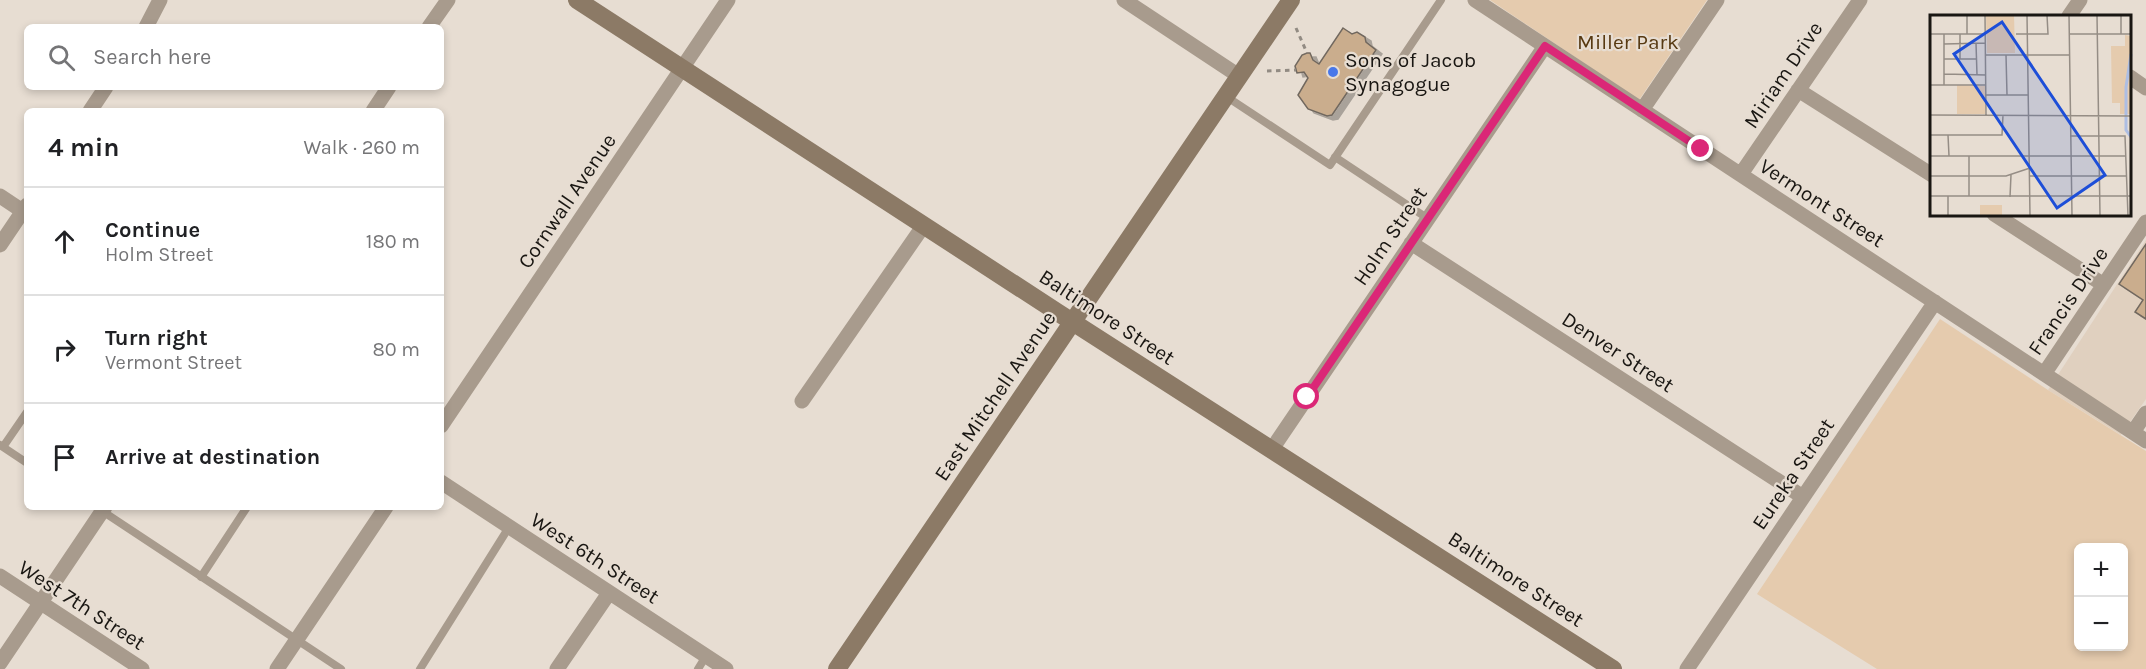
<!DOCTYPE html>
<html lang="en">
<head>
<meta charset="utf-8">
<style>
  :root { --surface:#fff; --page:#f6f6f6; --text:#202124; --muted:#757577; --line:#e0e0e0 }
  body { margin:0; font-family:Karla,sans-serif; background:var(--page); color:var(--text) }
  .controls { position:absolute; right:18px; bottom:18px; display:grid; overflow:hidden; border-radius:9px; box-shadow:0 3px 9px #0003 }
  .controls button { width:54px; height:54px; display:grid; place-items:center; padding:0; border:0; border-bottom:2px solid var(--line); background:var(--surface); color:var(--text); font:30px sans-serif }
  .stop { position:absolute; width:18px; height:18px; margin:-14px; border:4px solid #db2777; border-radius:50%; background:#fff }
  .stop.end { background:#db2777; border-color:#fff; box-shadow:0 2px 6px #0008 }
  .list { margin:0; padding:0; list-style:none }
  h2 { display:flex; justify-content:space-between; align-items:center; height:78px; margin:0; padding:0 24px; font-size:26px }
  h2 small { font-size:20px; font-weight:400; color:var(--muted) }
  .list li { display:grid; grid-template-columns:39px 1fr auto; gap:18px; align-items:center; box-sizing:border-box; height:108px; padding:0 24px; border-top:2px solid var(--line) }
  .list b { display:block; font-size:22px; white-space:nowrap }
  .list p { margin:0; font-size:20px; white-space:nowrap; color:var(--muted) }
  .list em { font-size:20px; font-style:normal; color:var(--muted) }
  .icon { flex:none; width:33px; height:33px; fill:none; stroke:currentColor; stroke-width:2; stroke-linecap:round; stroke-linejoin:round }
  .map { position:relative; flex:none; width:2146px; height:669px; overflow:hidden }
  .search { position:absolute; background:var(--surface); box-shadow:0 3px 9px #0003; left:24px; top:24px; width:420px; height:66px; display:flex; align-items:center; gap:15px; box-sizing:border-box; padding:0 21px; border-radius:9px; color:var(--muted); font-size:22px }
  .panel { position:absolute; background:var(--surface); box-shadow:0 3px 9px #0003; left:24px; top:108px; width:420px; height:402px; border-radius:9px }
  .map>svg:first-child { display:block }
</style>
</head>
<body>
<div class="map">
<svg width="2146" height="669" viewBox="0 0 2146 669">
  <defs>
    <filter id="shadow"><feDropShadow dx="6" dy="4" stdDeviation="0" flood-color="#0004"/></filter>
  </defs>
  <rect width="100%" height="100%" fill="#e7ddd2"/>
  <path fill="#e0d0bf" d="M2146 240V399L2121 435 2048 390Z"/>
  <path fill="#e5cbae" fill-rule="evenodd" d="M1490 0H1707L1639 100Z
    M1940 319 2048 390 2146 451V669H1877L1757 594ZM2078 548H2124V646H2078Z"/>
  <path fill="#caad8d" stroke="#71685f" stroke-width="1.5" filter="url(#shadow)" d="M1343 28 1352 34 1357 32 1365 37 1366 42 1376 50 1332 115 1327 116 1308 109 1298 95 1308 78 1304 72 1297 73 1295 66 1302 55 1307 53H1310L1313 60 1319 64Z
    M2146 244V319L2135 312 2143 300 2119 284Z"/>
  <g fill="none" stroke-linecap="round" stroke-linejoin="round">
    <path stroke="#928b83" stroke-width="3" stroke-dasharray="4.5 4.5" stroke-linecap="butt" d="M1296 28 1307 53
      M1267 71 1296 70"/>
    <path stroke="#a89b8d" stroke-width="8" d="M1227 97 1330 165 1441 0
      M1335 157 1427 218
      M0 445 27 463
      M3 447 27 412
      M96 507 341 669
      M201 577 247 507
      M420 669 509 527
      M698 669 706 656"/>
    <path stroke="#a89b8d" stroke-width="15" d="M1124 0 1239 76
      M1475 0 2146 441
      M2069 16 2080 0
      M146 27 160 0
      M429 27 448 0
      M2130 77 2146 88
      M1798 90 1932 175
      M1642 110 1717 0
      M90 111 106 87
      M373 111 389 87
      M1741 174 1860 0
      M0 196 27 214
      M1994 214 2104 285
      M1411 243 1803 497
      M0 245 27 205
      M2044 374 2146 222
      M802 401 924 225
      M441 426 728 0
      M2133 432 2146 413
      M1272 449 1545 46
      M441 482 726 669
      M0 576 142 669
      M0 663 105 507
      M277 669 386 507
      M557 669 609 593
      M1687 669 1935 302"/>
    <path stroke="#8c7a66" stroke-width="18" d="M577 0 1057 312 1613 669
      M837 669 1291 0"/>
  </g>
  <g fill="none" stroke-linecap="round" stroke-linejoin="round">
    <path stroke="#db2777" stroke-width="8" d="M1307 397 1545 46 1701 149"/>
  </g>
  <circle fill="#4877e9" stroke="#e7ddd2" stroke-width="2" cx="1333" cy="72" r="6"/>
  <g text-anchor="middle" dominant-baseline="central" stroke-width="4.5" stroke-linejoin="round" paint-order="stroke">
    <g font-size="21" fill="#573911" stroke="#e7ddd2">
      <text x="1628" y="42">Miller Park</text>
    </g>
    <g font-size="21" fill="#191612" stroke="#e7ddd2" text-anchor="start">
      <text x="1345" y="60">Sons of Jacob<tspan x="1345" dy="24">Synagogue</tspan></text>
    </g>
    <g font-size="21" fill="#191612" stroke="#e7ddd2">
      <text transform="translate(1783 75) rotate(-56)">Miriam Drive</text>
      <text transform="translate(567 201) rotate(-56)">Cornwall Avenue</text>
      <text transform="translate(1822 203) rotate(33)">Vermont Street</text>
      <text transform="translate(1390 236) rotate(-56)">Holm Street</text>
      <text transform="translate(2068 301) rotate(-56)">Francis Drive</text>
      <text transform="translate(1107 317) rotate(33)">Baltimore Street</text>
      <text transform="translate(1618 352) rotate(33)">Denver Street</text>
      <text transform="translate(995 396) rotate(-56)">East Mitchell Avenue</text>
      <text transform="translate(1793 474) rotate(-56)">Eureka Street</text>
      <text transform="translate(595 558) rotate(33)">West 6th Street</text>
      <text transform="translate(1516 579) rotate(33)">Baltimore Street</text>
      <text transform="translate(82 605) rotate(33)">West 7th Street</text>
    </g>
  </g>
  <g transform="translate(1930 15)">
    <rect width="201" height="201" fill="#e7ddd2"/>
    <path d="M56 0H84L85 38H57ZM195 20 201 21V99H190V88H182L181 31H195ZM27 70 55 71V99H27ZM50 190H72V200H50Z" fill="#e5cbae"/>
    <path fill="none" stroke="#adbee3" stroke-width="3" d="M201 39 196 72V115L201 122"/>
    <path fill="none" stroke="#958d85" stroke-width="1.5" d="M37 0V19M55 0 56 100M97 0 100 201M139 0 142 201M167 0 170 201M191 0V19M0 19H55M14 19V70M30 19V44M86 19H118L117 0M139 19H201M46 28 47 60M14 29 55 28M56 40H139M76 40 77 80M14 44H47M14 59 56 60M0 70H56M56 80H98M0 100 201 101M0 120H72L73 100M18 120 19 141M140 121H195L198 201M0 141H196M39 141V181M0 161H76L100 153M100 161H196M0 181H201M18 181V201M80 182 81 160"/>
    <path fill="#1d4ed8" fill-opacity="0.15" stroke="#1d4ed8" stroke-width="3" d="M72 7 175 160 127 193 24 39Z"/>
    <rect width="201" height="201" fill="none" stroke="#191612" stroke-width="3"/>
  </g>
</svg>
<div class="controls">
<button>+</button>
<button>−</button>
</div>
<div class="stop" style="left:1307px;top:397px"></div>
<div class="stop end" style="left:1701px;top:149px"></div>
<div class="search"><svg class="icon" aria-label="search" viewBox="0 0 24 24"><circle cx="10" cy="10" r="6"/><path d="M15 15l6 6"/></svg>Search here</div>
<section class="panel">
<h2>4 min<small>Walk · 260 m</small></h2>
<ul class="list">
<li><svg class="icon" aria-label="ahead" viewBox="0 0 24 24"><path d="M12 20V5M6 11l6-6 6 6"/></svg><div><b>Continue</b><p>Holm Street</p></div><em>180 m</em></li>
<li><svg class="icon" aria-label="right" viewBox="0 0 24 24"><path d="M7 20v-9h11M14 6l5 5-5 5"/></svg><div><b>Turn right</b><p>Vermont Street</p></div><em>80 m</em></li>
<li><svg class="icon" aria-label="arrive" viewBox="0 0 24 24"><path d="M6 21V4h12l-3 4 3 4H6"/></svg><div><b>Arrive at destination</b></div></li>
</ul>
</section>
</div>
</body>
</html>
